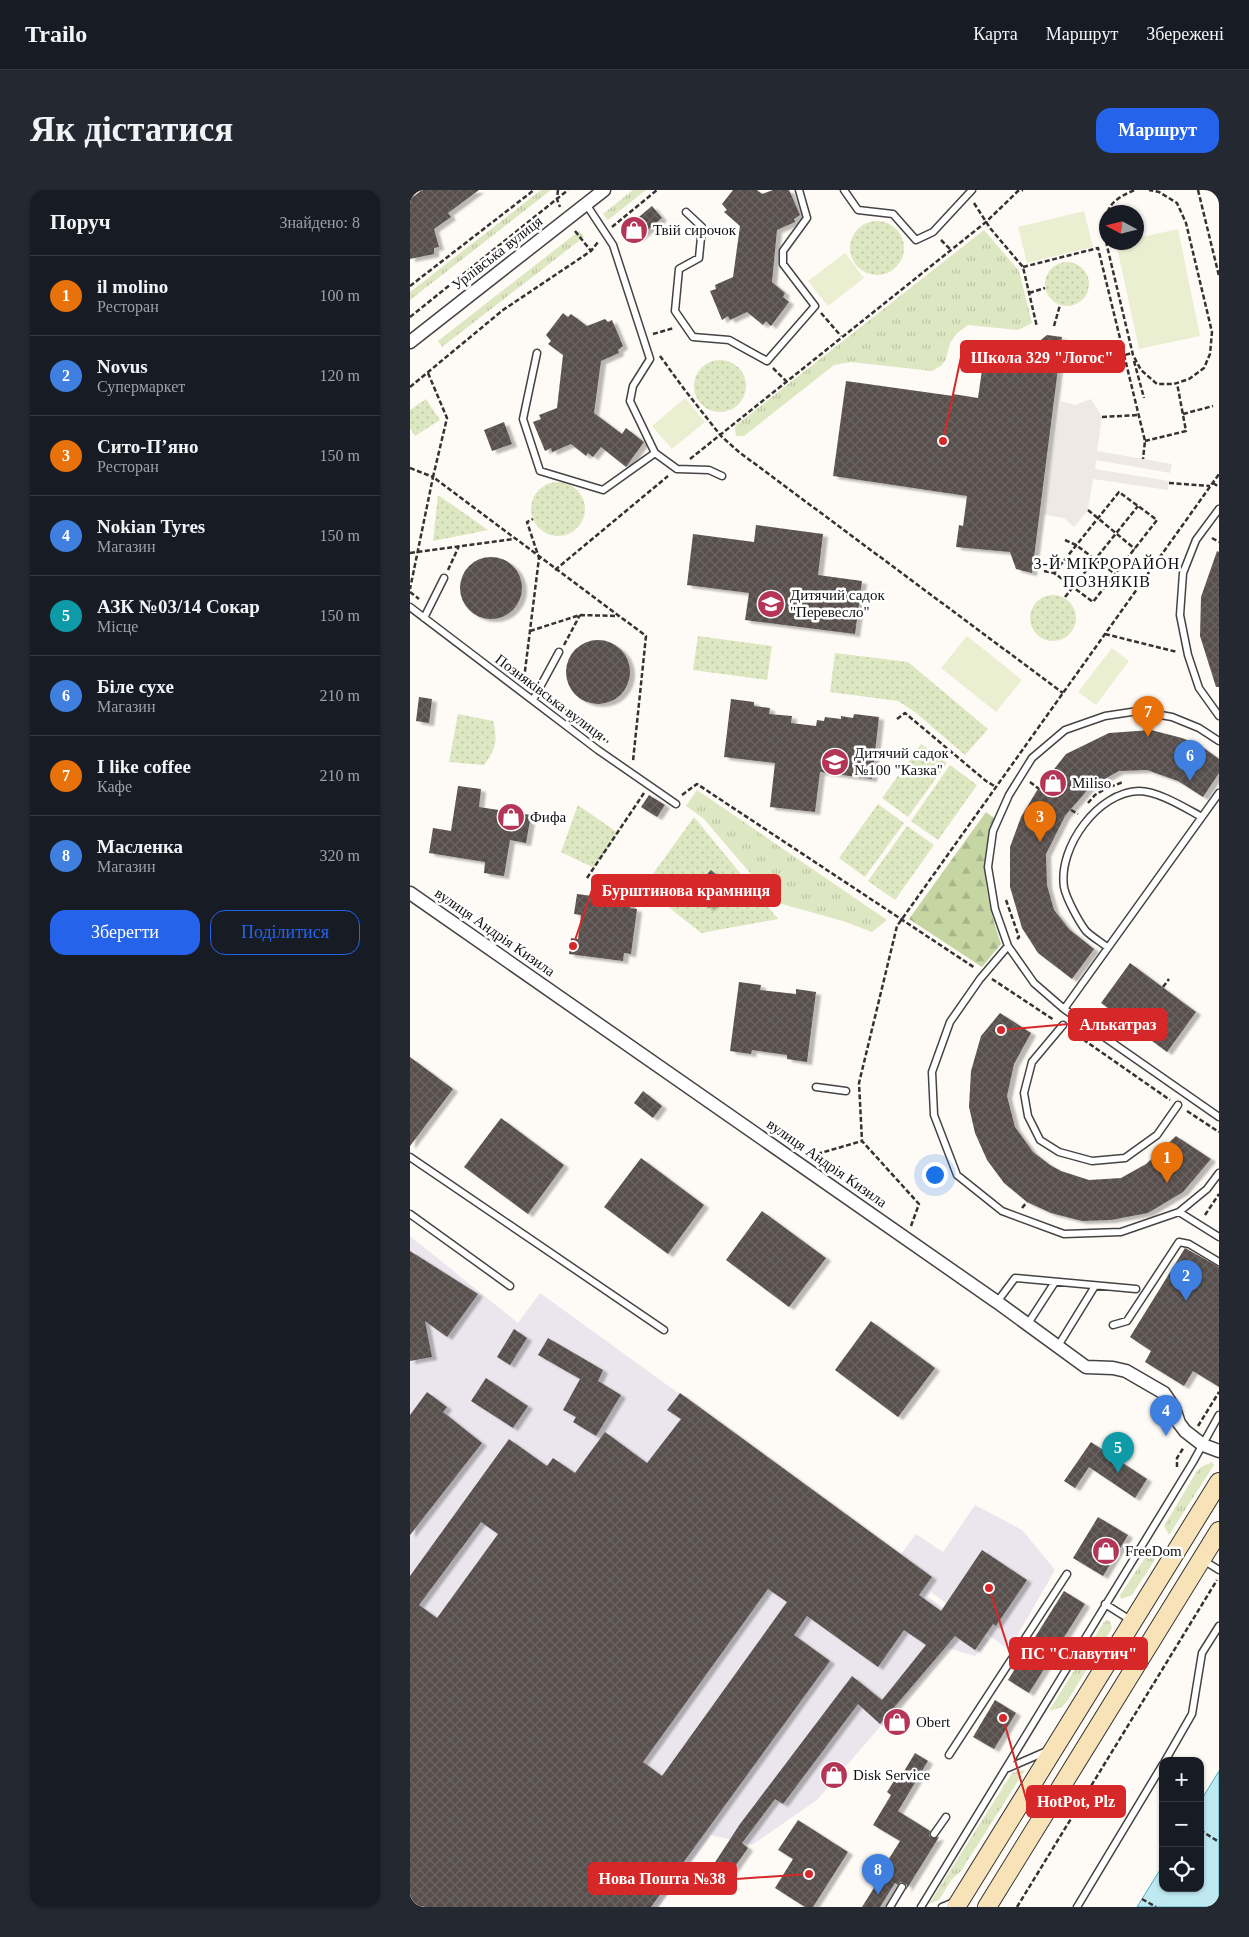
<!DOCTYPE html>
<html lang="uk">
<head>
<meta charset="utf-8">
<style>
  :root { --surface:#171b24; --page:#242831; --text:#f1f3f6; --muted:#9ea1a6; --line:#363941; --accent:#2563eb }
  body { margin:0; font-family:"Times New Roman",serif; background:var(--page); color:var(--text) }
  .controls { position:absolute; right:15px; bottom:15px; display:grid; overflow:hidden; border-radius:10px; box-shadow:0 1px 4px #0004 }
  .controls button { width:45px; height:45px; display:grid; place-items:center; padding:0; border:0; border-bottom:1px solid var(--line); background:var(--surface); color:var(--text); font:25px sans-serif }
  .compass { position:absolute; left:689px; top:15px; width:45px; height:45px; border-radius:50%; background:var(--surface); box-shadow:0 1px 4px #0004; rotate:277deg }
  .you { position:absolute; left:524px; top:984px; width:18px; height:18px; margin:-12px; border:4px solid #fff; border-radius:50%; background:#1a73e8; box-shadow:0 0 0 8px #1a73e833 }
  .badge { display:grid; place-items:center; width:32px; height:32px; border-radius:50%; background:var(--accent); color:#fff; font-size:16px; font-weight:700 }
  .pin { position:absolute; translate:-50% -41px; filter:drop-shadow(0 1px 2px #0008) }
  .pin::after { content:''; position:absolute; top:26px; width:18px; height:15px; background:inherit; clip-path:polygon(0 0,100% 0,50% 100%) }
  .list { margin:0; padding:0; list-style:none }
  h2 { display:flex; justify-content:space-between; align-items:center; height:65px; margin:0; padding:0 20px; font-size:21px }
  h2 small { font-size:16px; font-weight:400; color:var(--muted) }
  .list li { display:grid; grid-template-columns:32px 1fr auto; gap:15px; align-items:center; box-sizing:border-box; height:80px; padding:0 20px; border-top:1px solid var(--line) }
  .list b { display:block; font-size:19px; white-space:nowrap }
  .list p { margin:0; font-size:16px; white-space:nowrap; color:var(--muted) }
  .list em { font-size:16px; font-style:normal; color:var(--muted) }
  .actions { display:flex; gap:10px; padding:15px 20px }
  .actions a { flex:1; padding:11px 0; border:1px solid var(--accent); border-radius:15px; text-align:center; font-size:18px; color:var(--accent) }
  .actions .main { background:var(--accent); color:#fff }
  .icon { flex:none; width:28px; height:28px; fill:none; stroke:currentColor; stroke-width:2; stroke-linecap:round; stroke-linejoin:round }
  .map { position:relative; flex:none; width:809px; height:1717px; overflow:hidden; border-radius:15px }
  header { display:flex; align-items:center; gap:30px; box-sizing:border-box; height:70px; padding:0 25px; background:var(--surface); border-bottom:1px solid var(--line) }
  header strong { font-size:24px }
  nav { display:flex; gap:28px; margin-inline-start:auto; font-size:18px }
  .intro { display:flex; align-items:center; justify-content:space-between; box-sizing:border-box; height:120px; padding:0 30px }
  h1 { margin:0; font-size:35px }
  .button { padding:12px 22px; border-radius:15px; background:var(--accent); color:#fff; font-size:18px; font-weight:700 }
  main { display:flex; gap:30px; padding:0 30px }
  aside { flex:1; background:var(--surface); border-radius:15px; box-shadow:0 1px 4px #0004 }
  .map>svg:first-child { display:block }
</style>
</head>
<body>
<header>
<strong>Trailo</strong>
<nav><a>Карта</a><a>Маршрут</a><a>Збережені</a></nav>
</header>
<div class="intro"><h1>Як дістатися</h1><a class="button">Маршрут</a></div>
<main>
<aside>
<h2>Поруч<small>Знайдено: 8</small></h2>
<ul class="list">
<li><span class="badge" style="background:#e8710a">1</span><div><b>il molino</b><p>Ресторан</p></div><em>100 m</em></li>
<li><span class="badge" style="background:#3f7fe0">2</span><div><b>Novus</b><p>Супермаркет</p></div><em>120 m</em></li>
<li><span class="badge" style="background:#e8710a">3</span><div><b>Сито-П’яно</b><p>Ресторан</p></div><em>150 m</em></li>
<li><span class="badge" style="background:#3f7fe0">4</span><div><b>Nokian Tyres</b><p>Магазин</p></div><em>150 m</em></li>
<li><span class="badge" style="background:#0f9aa8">5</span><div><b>АЗК №03/14 Сокар</b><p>Місце</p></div><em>150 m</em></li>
<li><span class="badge" style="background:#3f7fe0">6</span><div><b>Біле сухе</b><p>Магазин</p></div><em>210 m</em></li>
<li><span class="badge" style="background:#e8710a">7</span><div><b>I like coffee</b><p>Кафе</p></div><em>210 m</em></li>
<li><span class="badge" style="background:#3f7fe0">8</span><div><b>Масленка</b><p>Магазин</p></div><em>320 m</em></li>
</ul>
<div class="actions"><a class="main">Зберегти</a><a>Поділитися</a></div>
</aside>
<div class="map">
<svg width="809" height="1717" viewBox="0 0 809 1717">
  <defs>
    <pattern id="grass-tufts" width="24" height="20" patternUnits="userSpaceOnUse" patternTransform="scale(1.25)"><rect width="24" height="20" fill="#dde7c1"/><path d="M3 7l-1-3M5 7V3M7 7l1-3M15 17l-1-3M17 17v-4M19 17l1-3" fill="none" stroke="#bdc5a5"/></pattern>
    <pattern id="forest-firs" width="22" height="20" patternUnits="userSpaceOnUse" patternTransform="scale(1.25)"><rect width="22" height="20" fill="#c5d6a2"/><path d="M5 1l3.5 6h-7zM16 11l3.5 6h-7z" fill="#a8b78a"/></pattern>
    <pattern id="park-dots" width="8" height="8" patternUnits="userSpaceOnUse" patternTransform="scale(1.25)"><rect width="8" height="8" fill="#dde7c1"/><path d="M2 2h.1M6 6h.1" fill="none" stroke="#bdc5a5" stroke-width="1.8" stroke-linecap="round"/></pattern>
    <pattern id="building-cross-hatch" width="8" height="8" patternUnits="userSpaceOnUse" patternTransform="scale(1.25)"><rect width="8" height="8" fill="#58504e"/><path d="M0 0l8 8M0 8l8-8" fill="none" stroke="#6b6563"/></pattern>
    <filter id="shadow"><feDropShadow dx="5" dy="3" stdDeviation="1" flood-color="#0004"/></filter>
  </defs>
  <rect width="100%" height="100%" fill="#fefaf5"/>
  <path fill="#ebe6ee" d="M0 1046 108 1133 130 1103 491 1364 506 1344 533 1362 565 1315 612 1340 645 1380 599 1460 521 1402 518 1407 579 1450 565 1466 538 1458 407 1610 342 1655 301 1645 249 1717H0Z"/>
  <path fill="url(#grass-tufts)" d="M131 0H141L0 110V102Z
    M223 0H236L198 30 193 24Z
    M574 40 609 81 622 133 608 140 558 135 547 143 540 153 536 169 532 175 522 181 441 172 424 175 334 246H326L325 236Z
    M169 41 174 47 32 157 28 151Z
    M287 600 477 730 462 742 433 731 365 712 293 628 276 616Z
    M802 1272 804 1275 759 1345 754 1336 787 1281 791 1277Z
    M745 1353 747 1359 744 1371 722 1405 711 1409 710 1405Z
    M698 1430 700 1432 702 1438 658 1510 652 1517 639 1521 694 1432Z
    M615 1580 551 1681 542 1689 529 1710 519 1714 602 1583Z"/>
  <path fill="url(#forest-firs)" d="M576 622 584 628C567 673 577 711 591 754L572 777 499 729Z"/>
  <path fill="url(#park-dots)" d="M440 58a27 27 0 1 1 54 0a27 27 0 1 1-54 0Z
    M635 94a22 22 0 1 1 44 0a22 22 0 1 1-44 0Z
    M284 196a26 26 0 1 1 52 0a26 26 0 1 1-52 0Z
    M16 209 30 230 5 246 0 238V220Z
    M121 319a27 27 0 1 1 54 0a27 27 0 1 1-54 0Z
    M28 305 78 340 23 351Z
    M620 428a23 23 0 1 1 46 0a23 23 0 1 1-46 0Z
    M288 446 362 456 357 490 283 480Z
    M425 463 498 472 578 539 555 565 505 522 488 511 420 502Z
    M48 524 83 531C88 550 86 559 74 575L39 572Z
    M511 554 537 573 498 627 472 608Z
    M540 575 567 595 528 650 501 631Z
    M468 614 494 633 455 687 429 668Z
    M168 615 208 643 184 678 151 662Z
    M284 627 368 729 291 743 241 703 243 684Z
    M497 636 524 655 485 710 458 691Z"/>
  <path fill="#ebefd2" d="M674 21 683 57 617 73 608 37Z
    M768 39 790 146 729 159 706 53 726 52 727 48Z
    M435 63 454 88 418 116 398 91Z
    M275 208 295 232 262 259 242 236Z
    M557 446 612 490 586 522 531 478Z
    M702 458 719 471 686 515 668 502Z"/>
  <path fill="#efe9e3" d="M681 209 692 227 687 261 762 274 760 283 686 270 685 279 759 291 758 300 683 289 678 320 664 337 654 328 634 325 651 211 665 215Z"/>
  <path fill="#bee9f1" stroke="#4cadc1" d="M809 1581V1717H727L753 1675V1698H790V1612Z"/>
  <path fill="url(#building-cross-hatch)" fill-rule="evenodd" filter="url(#shadow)" d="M12 0H69L38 23 41 27 24 39 29 57 24 58V64L0 69V9Z
    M323 0H347L352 4 363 0H379L390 25 384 29 385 32 367 40 362 92 375 103 373 107 379 112 361 136 356 131 353 135 337 122 320 130 318 126 312 130 300 101 306 99 305 95 323 87 330 36 314 22 317 20 312 14Z
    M242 16 252 28 227 49 217 37Z
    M153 123 158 127 161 124 177 136 195 129 198 132 202 130 213 156 208 160 209 163 191 171 184 223 212 244 216 238 234 252 216 277 191 257 183 267 178 263 176 266 161 254 142 262 141 258 135 261 123 232 131 229 129 225 147 218 153 165 138 154 141 151 136 145Z
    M637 145 652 147 622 383 606 379 600 362 546 357 549 335 553 336 557 306 423 286 436 191 543 206V204L568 208 573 173 571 171 574 155 621 158Z
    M94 232 102 254 82 261 74 240Z
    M346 335 413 344 408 385 452 391 445 444 335 430 339 403 277 395 283 344 344 352Z
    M807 361 809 362V497H806L790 446 791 407Z
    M50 398a31 31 0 1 1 62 0a31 31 0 1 1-62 0Z
    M156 482a32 32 0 1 1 64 0a32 32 0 1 1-64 0Z
    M9 507 22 509 19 533 6 531Z
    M321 509 344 512V516L360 518 359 524 382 526 381 533 406 536 407 530 414 531 415 527 431 529V526L443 528 444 524 469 527 462 589 410 582 405 622 360 617 365 573 314 567Z
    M741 540 772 548 791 556 809 569V583L793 607 768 591 737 580 709 581 680 597 655 626 636 664 637 695 644 720 659 739 684 759 662 789 628 763 612 738 600 697V657L611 627 626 602 656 564 699 543Z
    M48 596 71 599 69 617 121 625 116 653 100 650 94 686 74 683 75 672 19 663 23 638 41 641Z
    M239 605 255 615 247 627 231 617Z
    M301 680 315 692 306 702 310 706 299 718 281 701Z
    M167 704 221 711 220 718 227 719 221 764 214 763 213 771 159 764 161 748 168 749 171 725 164 724Z
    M720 773 786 822 757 862 691 813Z
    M329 792 351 795 350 800 386 804V799L406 802 397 872 377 869V865L342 860 341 864 320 861Z
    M590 823 621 843 604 874 597 906 605 937 623 962 640 975 651 981 679 990 711 988 736 974 766 946 801 969 773 1002 738 1023 701 1030 672 1031 641 1023 617 1012 594 993 577 970 565 943 559 917 561 881 571 846Z
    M0 867 43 899 0 956Z
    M233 901 252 916 243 928 224 913Z
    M91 928 154 975 118 1024 54 977Z
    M231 968 294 1015 258 1064 194 1017Z
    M352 1021 416 1068 379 1117 316 1070Z
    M775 1058 809 1077V1197L783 1181 774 1196 735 1172 741 1161 720 1147Z
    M0 1061 68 1104 37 1147 15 1131 22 1167 0 1171Z
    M461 1131 525 1178 488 1227 425 1180Z
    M104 1139 117 1148 100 1175 87 1167Z
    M138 1148 193 1180 188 1191 211 1205 186 1246 163 1232 166 1227 153 1220 170 1189 128 1165Z
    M76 1188 118 1216 103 1238 61 1211Z
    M17 1202 37 1217 33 1222 72 1253 0 1345V1225Z
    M270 1203 522 1387 509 1405 531 1421 572 1360 617 1390 586 1436 583 1434 565 1460 545 1446 470 1534 448 1514 373 1614 365 1609 332 1653 338 1658 315 1691 300 1680 330 1634 442 1486 472 1510 516 1455 494 1440 468 1477 397 1426 384 1445 420 1471 241 1717H7L0 1712V1386L99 1249 137 1276 143 1268 165 1283 195 1242 237 1273 271 1229 257 1220ZM71 1332 88 1344 27 1428 9 1415ZM358 1399 377 1412 252 1586 233 1572Z
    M681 1252 737 1289 725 1308 679 1277 665 1298 654 1291Z
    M688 1327 718 1345 693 1386 663 1368Z
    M654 1401 675 1414 619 1503 598 1490Z
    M585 1510 606 1523 584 1559 563 1547Z
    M505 1563 518 1571 488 1621 520 1641 519 1646 522 1648 529 1647 496 1700 497 1695 494 1693 490 1692 488 1695 485 1693 470 1717H452L472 1685 470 1683 490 1651 463 1635 481 1605 477 1602 484 1591 487 1593Z
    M388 1630 438 1662 403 1717H395L365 1698 383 1669 368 1660Z"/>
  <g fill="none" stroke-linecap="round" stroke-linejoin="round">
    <g stroke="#444" stroke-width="9">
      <path id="service" d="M434 0 448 20 483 24 506 50 523 42 562 0
        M176 14 203 55 240 169 223 196 220 211 245 263 267 279 299 280 312 286
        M276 22 292 37 289 68 269 79 265 121 283 147 319 150 357 171 405 116 373 74V61L397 28 389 0
        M127 163 113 229 130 281 193 300 245 263
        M809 319 786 350 773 383 770 425 778 465 789 498 809 526
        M0 417 188 560 266 614
        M14 428 34 388
        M123 510 149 462
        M809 603 654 819 809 927
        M598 756 570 789 540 832 522 882 524 925 547 985 592 1021 654 1044 711 1042 769 1022 797 999 809 983
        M697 757C691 752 682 747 676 741 669 732 656 708 654 697 648 657 688 602 729 601 748 601 775 618 792 627
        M654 819 624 793 598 756 585 719 578 677 583 641 599 605 622 568 655 540 695 526 728 521 762 527 789 538 809 551
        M653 835 622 872 614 903 618 926 630 950 649 962 682 971 715 968 747 945 768 915
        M406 897 436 901
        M0 967 254 1140
        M769 1022 809 1047
        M0 1024 100 1096
        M587 1112 605 1088 726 1099
        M617 1135 645 1092
        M703 1135 717 1131 769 1052 779 1054 809 1072
        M648 1156 685 1096
        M793 1370 809 1380
        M695 1414 722 1431
        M539 1565 657 1384
        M755 1571 782 1524 792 1463 809 1436
        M598 1578 637 1561
        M524 1644 536 1627
        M480 1717 492 1697
        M511 1717 783 1272 809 1225
        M532 1717 544 1712
        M667 1717 753 1574"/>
    </g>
    <g stroke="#444" stroke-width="15">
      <path id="minor" d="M0 152 194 0
        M0 703 587 1112 676 1177 703 1178 716 1181 754 1203 764 1218 769 1233 775 1241 793 1255 809 1261"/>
    </g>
    <g stroke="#333" stroke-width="20">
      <path id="secondary" d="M546 1717 809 1292
        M577 1717 809 1341"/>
    </g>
    <path stroke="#333" stroke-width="2.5" stroke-dasharray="5 2.5" stroke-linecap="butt" d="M148 0 147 9 150 17
      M788 0 809 86
      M564 13 580 38 613 77 627 137
      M698 22C700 11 715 4 725 0
      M696 29 694 39 697 56 723 165 731 180 747 194H764L779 189 794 178 800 164 802 142 776 33 767 13 749 2 739 0
      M202 37 247 0
      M165 41 181 61
      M531 50 540 59
      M613 77 688 58 735 251 733 269
      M0 96 124 0
      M619 103 635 98
      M411 123 431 146
      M0 127 158 0
      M644 136 650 115
      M243 144 264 138
      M250 166 274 199 311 246 329 262 653 503
      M724 171 734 208
      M672 177 722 163
      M363 178 376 191
      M18 183 37 228 23 287 236 446 223 571
      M0 197 93 120 181 61 188 52
      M773 224 803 216
      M692 227 729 225
      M735 251 776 241 767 193
      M280 269 576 32 608 1 613 0
      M0 278 23 287 0 399
      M759 293 800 296
      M803 293 809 297
      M678 320 725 359
      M802 348 809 352
      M655 350 666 355 705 384
      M0 363 104 349
      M38 380 49 356
      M145 380 258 286
      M634 381 644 383 683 412 747 330 709 302 644 383
      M0 402 9 409
      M655 407 728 316
      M120 441 170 425 208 426
      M695 444 767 462
      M154 455 170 425
      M114 489 129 368 117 332 123 329
      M137 506 198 552
      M487 529 495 523 576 591 586 597
      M620 592 629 599
      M700 597 713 592
      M272 605 287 594 565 778
      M678 613 685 605 695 599
      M661 620 668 624
      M177 688 234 603
      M596 710 609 747 607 749
      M582 789 644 830
      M753 797 759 789
      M661 841 760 910
      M720 842 724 837
      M777 921 809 942
      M400 966 452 951
      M612 1018 617 1012
      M795 1025 809 1004
      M501 1036 509 1014 452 951 449 893 487 736 809 284
      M788 1236 809 1202
      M767 1277V1268L774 1257
      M790 1640 809 1652
      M732 1709 746 1717
      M607 1717 807 1390"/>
    <use href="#service" stroke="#fff" stroke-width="6"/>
    <use href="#minor" stroke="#fff" stroke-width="12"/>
    <use href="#secondary" stroke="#f8e2b7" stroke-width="18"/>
  </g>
  <defs>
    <g id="shop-disc" transform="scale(1.4375)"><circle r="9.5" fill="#b53557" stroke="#fff"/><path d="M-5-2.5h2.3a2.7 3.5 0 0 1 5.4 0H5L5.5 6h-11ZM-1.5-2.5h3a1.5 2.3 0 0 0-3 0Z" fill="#fff"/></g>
    <g id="school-disc" transform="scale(1.4375)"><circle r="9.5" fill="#b53557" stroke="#fff"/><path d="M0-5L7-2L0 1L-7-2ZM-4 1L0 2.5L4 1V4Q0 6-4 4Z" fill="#fff"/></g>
  </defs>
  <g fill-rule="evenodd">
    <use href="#shop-disc" x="224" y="40"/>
    <use href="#school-disc" x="361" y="414"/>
    <use href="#school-disc" x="425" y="572"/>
    <use href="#shop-disc" x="643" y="593"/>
    <use href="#shop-disc" x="101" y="627"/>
    <use href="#shop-disc" x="696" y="1361"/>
    <use href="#shop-disc" x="487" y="1532"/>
    <use href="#shop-disc" x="424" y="1585"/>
  </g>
  <g text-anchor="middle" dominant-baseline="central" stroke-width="5" stroke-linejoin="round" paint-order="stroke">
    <g font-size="15" fill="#111" stroke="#fff" text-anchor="start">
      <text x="243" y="40">Твій сирочок</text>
      <text x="380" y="405">Дитячий садок<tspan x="380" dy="17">"Перевесло"</tspan></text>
      <text x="444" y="563">Дитячий садок<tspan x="444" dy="17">№100 "Казка"</tspan></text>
      <text x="662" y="593">Miliso</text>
      <text x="120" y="627">Фифа</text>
      <text x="715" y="1361">FreeDom</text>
      <text x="506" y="1532">Obert</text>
      <text x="443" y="1585">Disk Service</text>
    </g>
    <g font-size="15" fill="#111" stroke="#fff">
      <text transform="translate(87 63) rotate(-38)">Урлівська вулиця</text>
      <text transform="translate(140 507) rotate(37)">Позняківська вулиця</text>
      <text transform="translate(85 742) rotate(35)">вулиця Андрія Кизила</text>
      <text transform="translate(417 973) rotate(35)">вулиця Андрія Кизила</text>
    </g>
    <g font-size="16" letter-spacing="1" fill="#111" stroke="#fff">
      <text x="697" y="373">3-Й МІКРОРАЙОН<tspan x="697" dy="18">ПОЗНЯКІВ</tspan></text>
    </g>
  </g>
  <path fill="none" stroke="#d62828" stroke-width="2" d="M533 251L551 167M163 756L182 700M591 840L659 834M579 1398L600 1464M593 1528L617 1612M399 1684L326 1689"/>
  <g fill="#d62828" stroke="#fff" stroke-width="2">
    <circle cx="533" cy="251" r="5"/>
    <circle cx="163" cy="756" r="5"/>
    <circle cx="591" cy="840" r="5"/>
    <circle cx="579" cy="1398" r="5"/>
    <circle cx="593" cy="1528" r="5"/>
    <circle cx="399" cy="1684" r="5"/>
  </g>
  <g fill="#d62828" stroke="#d62828" stroke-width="2">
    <rect x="551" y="151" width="163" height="31" rx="5"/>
    <rect x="182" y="685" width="188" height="31" rx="5"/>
    <rect x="659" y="819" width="97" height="31" rx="5"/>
    <rect x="600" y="1448" width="137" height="31" rx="5"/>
    <rect x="617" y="1596" width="98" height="31" rx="5"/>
    <rect x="179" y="1673" width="147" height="31" rx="5"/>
  </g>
  <g font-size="16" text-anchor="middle" font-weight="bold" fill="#fff">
    <text x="632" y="173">Школа 329 "Логос"</text>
    <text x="276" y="706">Бурштинова крамниця</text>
    <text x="708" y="840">Алькатраз</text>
    <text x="669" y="1469">ПС "Славутич"</text>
    <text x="666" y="1617">HotPot, Plz</text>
    <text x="252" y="1694">Нова Пошта №38</text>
  </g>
</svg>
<div class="controls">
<button>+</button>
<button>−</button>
<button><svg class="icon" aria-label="locate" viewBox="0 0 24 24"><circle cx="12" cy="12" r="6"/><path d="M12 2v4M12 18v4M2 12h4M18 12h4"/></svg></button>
</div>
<svg class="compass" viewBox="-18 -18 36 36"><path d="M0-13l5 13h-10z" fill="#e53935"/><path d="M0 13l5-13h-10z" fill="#9ea1a6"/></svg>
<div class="you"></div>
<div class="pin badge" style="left:757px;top:993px;background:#e8710a">1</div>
<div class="pin badge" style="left:776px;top:1111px;background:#3f7fe0">2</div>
<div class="pin badge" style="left:630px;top:652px;background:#e8710a">3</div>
<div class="pin badge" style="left:756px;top:1246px;background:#3f7fe0">4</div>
<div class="pin badge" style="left:708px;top:1283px;background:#0f9aa8">5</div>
<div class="pin badge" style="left:780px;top:591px;background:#3f7fe0">6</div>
<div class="pin badge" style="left:738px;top:547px;background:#e8710a">7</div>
<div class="pin badge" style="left:468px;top:1705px;background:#3f7fe0">8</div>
</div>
</main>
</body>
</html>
